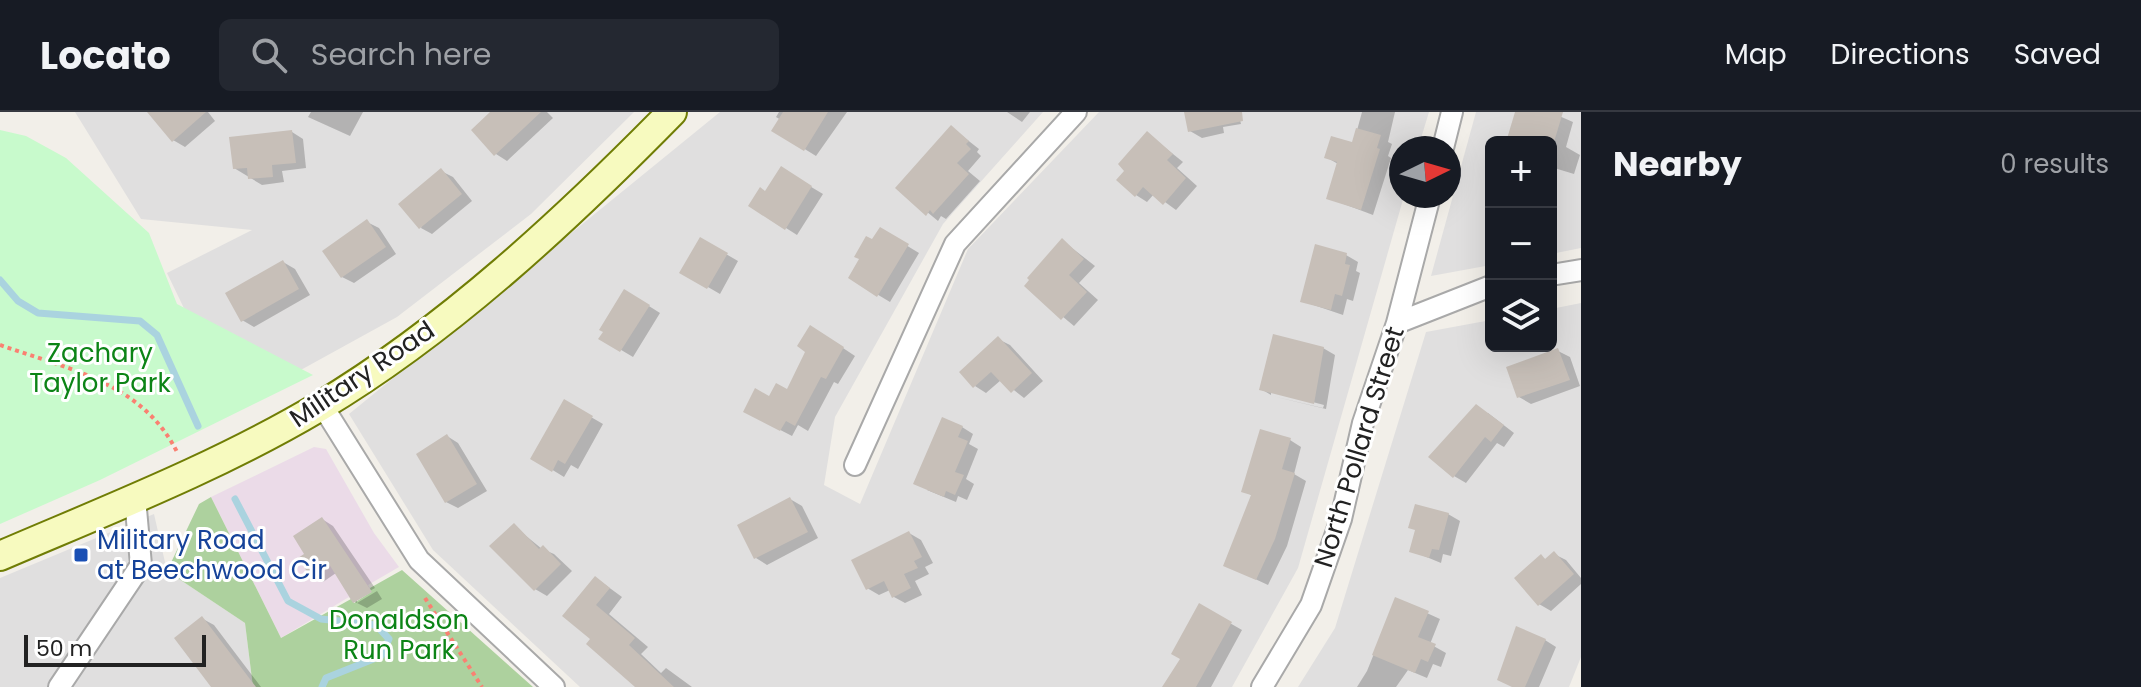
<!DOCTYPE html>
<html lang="en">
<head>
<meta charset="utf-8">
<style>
  :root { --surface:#171b24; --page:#242831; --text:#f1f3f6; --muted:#9ea1a6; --line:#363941 }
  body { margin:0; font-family:Poppins,sans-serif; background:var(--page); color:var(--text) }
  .controls { position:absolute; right:24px; top:24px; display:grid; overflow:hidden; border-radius:12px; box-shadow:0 8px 32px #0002 }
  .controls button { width:72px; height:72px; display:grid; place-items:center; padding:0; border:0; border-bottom:2px solid var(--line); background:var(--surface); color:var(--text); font:40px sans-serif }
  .compass { position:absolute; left:1389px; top:24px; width:72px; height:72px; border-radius:50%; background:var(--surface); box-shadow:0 8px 32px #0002; rotate:85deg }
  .scale { position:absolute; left:24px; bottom:20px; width:182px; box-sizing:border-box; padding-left:8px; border:4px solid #222; border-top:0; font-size:22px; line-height:28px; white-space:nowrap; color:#222; -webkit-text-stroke:6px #fff; paint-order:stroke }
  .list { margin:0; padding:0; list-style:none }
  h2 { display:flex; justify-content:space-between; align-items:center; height:104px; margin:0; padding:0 32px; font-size:34px }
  h2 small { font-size:26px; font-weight:400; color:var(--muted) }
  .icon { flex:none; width:44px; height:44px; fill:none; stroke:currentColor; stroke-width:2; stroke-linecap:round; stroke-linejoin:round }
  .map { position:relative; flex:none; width:1581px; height:575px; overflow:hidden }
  header { display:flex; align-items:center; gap:48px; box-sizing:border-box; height:112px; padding:0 40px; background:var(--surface); border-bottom:2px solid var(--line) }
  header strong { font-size:38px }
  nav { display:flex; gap:44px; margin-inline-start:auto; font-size:28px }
  .search { width:560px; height:72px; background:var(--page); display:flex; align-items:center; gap:20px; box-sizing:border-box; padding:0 28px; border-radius:12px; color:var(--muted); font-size:30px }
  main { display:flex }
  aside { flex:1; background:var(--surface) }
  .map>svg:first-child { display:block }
</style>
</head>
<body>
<header>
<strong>Locato</strong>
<div class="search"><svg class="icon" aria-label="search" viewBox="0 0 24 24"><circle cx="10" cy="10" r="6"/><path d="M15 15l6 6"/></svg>Search here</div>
<nav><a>Map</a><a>Directions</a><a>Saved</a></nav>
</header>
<main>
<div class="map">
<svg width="1581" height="575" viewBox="0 0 1581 575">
  <rect width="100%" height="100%" fill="#f2efe9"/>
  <path fill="#e0dfdf" d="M75 0H634L531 102 397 205 232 296 167 161 252 118 141 107Z
    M720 0H1043L943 112 835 305 824 373 860 392 968 137 1099 0H1429L1418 36H1401V84H1404L1298 456 1232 575H580L433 438 349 302Z
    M1476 0H1581V136L1551 142V30H1491V153L1431 164Z
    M1581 191V545L1569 575H1298L1335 516 1426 220 1491 208V234H1551V197Z
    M154 402 167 459 245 511 253 575H0V466Z"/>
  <path fill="#ebdbe8" d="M314 335 326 337 374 421 399 455 368 473 372 480 353 491 349 485 281 526 211 385Z"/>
  <path fill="#add19e" d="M211 385 281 526 351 487 354 491 371 480 370 476 402 458 533 575H253L245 511 167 459 199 392Z"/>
  <path fill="#c8facc" d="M0 18 26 24 66 46 149 121 177 192 313 263 100 368 0 412Z"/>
  <path fill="#0003" d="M151 0H208L215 9 185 35 173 28Z
    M311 0H363L350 24 308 5Z
    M493 0H547L553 6 507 49 496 42Z
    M779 0H847L816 44 774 18 781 8 776 5Z
    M1007 0H1030L1022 10Z
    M1186 0H1238L1241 12 1223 15 1224 21 1202 26 1190 19Z
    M1362 0H1395L1388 30 1392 32 1388 44 1391 46 1373 103 1328 86 1338 52 1326 45 1353 33Z
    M1517 0H1550L1573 10 1566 35 1580 43 1574 62 1551 55V30H1508Z
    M951 15 979 37 977 40 981 44 968 59 980 69 946 107 941 104 938 109 898 76Z
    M292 20 303 27 306 56 282 59 284 70 262 73 234 56Z
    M1148 22 1183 50 1177 56 1197 74 1176 98 1154 82 1147 90 1136 83Z
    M781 57 823 82 797 123 786 116Z
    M441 59 453 65 472 89 432 122 421 116Z
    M367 110 379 116 396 142 354 171 342 165Z
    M881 118 919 141 890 190 850 166Z
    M700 127 738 149 720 182 682 160Z
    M1063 129 1095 154 1079 171 1098 188 1074 214 1026 174Z
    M1346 143 1358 150 1356 159 1360 161 1353 189 1347 187 1343 203 1302 189Z
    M283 150 295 157 310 183 254 215 242 208Z
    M625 179 660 201 633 245 601 226Z
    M822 222 855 244 838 272 834 270 808 319 798 313 792 324 757 306 770 287 788 280 808 239Z
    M998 227 1010 233 1043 269 1024 286 1001 268 986 281 975 274Z
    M1323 236 1335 243 1326 297 1272 284 1323 296 1324 293 1271 279V283L1261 277Z
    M1558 239 1570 245 1580 274 1531 292 1519 285Z
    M565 290 603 312 578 357 571 353 564 365 533 346Z
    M1488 301 1514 321 1504 335 1497 331 1466 371 1454 364Z
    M962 315 973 322 969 332 978 337 966 367 974 372 967 388 958 384 956 390 927 378Z
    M447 324 458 331 487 379 458 396 446 390Z
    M1290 328 1301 335 1294 362 1306 369 1287 434 1268 473 1225 453 1253 384 1244 379Z
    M790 387 802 394 818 426 767 453 756 446Z
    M1448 402 1460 409 1451 444 1443 442 1441 451 1412 439Z
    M322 407 333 414 375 476 357 486V491L377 479 382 487 367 496 355 490 336 461 323 470 311 463Z
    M514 414 542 437 554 442 572 459 547 484 535 477Z
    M909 421 921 428 933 451 925 455 929 462 915 469 922 483 905 491 894 485 890 478 879 483 867 476Z
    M1554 442 1566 448 1581 466V472L1551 499 1539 492 1541 445 1547 448Z
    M596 466 622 485 609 502 648 535 641 542 661 561 666 556 692 575H638L593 527Z
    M1396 487 1440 507 1430 532 1446 541 1441 555 1433 552 1427 566 1408 558 1396 575H1357L1367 559Z
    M1200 494 1242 518 1211 575H1164L1183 547Z
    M203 507 214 513 261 575H214Z
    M1545 528 1556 535 1539 575H1513Z"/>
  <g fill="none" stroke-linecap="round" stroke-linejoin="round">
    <path stroke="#aad3df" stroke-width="7" d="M0 168 18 189 38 201 140 209 157 223 198 314
      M235 387 288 489 321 507 376 513 389 527 381 544 326 566 322 575"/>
  </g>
  <path fill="#c7bfb8" d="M147 0H206L172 30Z
    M490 0H541L494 44 471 18Z
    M783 0H828L804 39 771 19Z
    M1184 0H1242L1243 9 1188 20Z
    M1515 0H1563L1554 30H1506Z
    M951 13 969 29 966 32 971 37 957 51 969 62 933 102 930 98 926 104 895 76Z
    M1356 16 1381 23 1377 36 1380 37 1361 98 1326 87 1337 50 1324 46 1331 24 1352 30Z
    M292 18 296 51 272 53 273 65 248 67 247 56 233 57 229 25Z
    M1147 19 1173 42 1167 48 1186 66 1163 93 1143 75 1135 85 1116 68 1124 59 1118 52Z
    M781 54 812 74 785 118 748 94 760 75 765 79Z
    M441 56 462 82 419 117 398 92Z
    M367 107 386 135 341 166 322 139Z
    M880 115 909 132 877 185 848 166 859 147 854 145 866 124 872 127Z
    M700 125 728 141 707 177 679 161Z
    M1062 126 1084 147 1069 163 1087 180 1061 208 1024 174 1029 168 1027 166Z
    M1315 132 1347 141 1345 152 1350 153 1342 184 1335 182 1331 198 1300 190Z
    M283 148 299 177 241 210 225 181Z
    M624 177 650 193 620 240 598 227 603 220 599 218Z
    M810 213 844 235 826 267 821 265 795 314 786 309 780 319 743 300 755 276 769 284 776 271 787 277 805 240 797 234Z
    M1273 222 1324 235 1314 292 1259 278Z
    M998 224 1032 261 1011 281 991 260 973 276 959 260Z
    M1558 236 1570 268 1517 286 1506 255Z
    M564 287 593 304 565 352 558 348 552 360 530 347Z
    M1476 292 1504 313 1491 330 1485 325 1453 366 1428 345Z
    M942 305 963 314 958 325 968 329 955 360 964 363 955 383 946 379 944 385 913 372Z
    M1260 317 1291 326 1282 357 1295 361 1275 427 1256 468 1223 454 1251 383 1241 380Z
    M447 322 477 372 445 391 416 342Z
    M790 385 808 420 754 447 737 413Z
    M1415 392 1449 401 1439 438 1432 437 1429 446 1409 440 1415 418 1408 416Z
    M322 405 372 480 353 491 329 452 310 464 298 446 304 442 293 424Z
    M514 411 539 437 543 433 561 452 534 479 489 434Z
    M909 419 922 445 914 449 918 456 904 462 911 476 892 486 884 469 866 478 851 448Z
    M1554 439 1574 462 1538 494 1514 466 1541 442 1545 447Z
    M595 464 610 476 596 493 635 526 629 533 674 575H635L586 532 590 527 562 504Z
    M1395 485 1429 499 1418 525 1436 532 1428 550 1421 547 1415 561 1372 543Z
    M1199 491 1232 510 1196 575H1162L1180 547 1171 542Z
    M202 504 256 575H211L174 526Z
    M1516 514 1546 527 1525 575H1512L1497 568Z"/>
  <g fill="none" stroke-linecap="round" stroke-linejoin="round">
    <g stroke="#a9a9a9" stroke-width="24">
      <path id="minor" d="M1443 36 1452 0
        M1551 163 1581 158
        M1397 211 1491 174
        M322 293 419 448 554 575
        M855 353 955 132 1076 0
        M59 575 141 453 135 386
        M1262 575 1311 493 1341 407 1363 311 1397 211 1430 84"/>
    </g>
    <g stroke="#707d05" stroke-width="32">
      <path id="secondary" d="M0 444C107 398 218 355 319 295 448 218 567 107 672 0"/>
    </g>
    <path stroke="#fa8072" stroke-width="4" stroke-dasharray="4 4" stroke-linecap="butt" d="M0 233C68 257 144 271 178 342
      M425 486 482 575"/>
    <use href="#minor" stroke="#fff" stroke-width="20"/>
    <use href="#secondary" stroke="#f7fabf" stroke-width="28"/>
  </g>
  <rect fill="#1a4fb4" stroke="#fff" stroke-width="3" x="73" y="435" width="16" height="16" rx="4"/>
  <g text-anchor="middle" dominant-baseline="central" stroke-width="6" stroke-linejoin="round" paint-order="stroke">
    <g font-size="26" fill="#0c8416" stroke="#fff">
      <text x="100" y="241">Zachary<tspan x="100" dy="30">Taylor Park</tspan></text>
      <text x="399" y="508">Donaldson<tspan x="399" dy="30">Run Park</tspan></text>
    </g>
    <g font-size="26" fill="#222" stroke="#fff">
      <text transform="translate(362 262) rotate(-34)">Military Road</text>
      <text transform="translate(1359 335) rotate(-73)">North Pollard Street</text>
    </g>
    <g font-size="26" fill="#164399" stroke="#fff" text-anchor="start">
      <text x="97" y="428">Military Road<tspan x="97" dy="30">at Beechwood Cir</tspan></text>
    </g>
  </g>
</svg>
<div class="controls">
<button>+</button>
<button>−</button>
<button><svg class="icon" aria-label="layers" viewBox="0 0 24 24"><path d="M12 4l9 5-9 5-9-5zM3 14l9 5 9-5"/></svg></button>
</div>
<svg class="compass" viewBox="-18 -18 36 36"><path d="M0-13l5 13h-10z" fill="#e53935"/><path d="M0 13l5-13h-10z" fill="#9ea1a6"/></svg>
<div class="scale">50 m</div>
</div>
<aside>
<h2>Nearby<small>0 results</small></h2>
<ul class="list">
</ul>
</aside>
</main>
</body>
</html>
